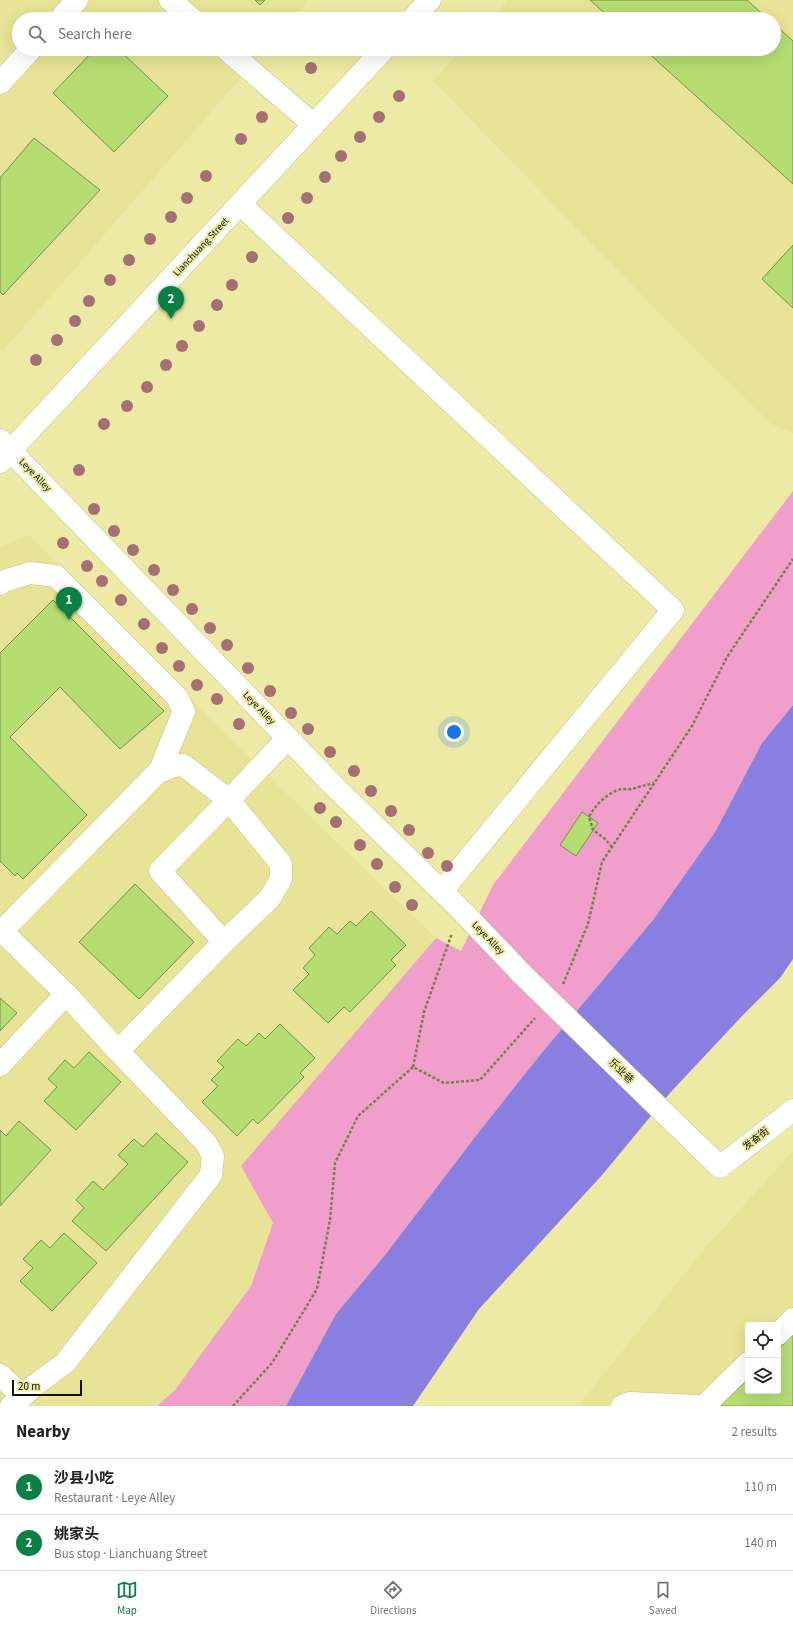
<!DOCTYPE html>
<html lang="en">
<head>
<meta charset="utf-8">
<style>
  :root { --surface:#fff; --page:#f6f6f6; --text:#222; --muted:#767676; --line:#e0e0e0; --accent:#0b8043 }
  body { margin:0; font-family:"Source Sans 3","Noto Sans SC",sans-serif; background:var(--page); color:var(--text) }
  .controls { position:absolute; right:12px; bottom:12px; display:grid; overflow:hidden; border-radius:4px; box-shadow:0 4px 16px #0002 }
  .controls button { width:36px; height:36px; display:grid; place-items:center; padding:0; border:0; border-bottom:1px solid var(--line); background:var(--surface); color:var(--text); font:20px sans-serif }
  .scale { position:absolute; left:12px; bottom:10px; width:70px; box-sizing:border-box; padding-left:4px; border:2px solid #141200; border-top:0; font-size:11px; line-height:14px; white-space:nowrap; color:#141200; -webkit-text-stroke:3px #edeaa6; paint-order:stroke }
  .you { position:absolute; left:454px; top:732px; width:14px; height:14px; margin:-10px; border:3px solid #fff; border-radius:50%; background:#1a73e8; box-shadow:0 0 0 6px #1a73e833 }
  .badge { display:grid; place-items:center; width:26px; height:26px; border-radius:50%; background:var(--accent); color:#fff; font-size:13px; font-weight:700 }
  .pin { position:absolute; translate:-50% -33px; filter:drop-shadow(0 1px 2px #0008) }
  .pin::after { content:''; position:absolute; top:21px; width:14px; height:12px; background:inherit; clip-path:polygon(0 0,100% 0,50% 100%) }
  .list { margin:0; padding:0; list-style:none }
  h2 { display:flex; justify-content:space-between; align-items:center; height:52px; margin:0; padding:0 16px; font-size:17px }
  h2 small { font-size:13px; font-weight:400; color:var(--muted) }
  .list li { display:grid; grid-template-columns:26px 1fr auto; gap:12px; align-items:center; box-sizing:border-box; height:56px; padding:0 16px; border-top:1px solid var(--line) }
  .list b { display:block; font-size:15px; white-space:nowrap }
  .list p { margin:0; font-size:13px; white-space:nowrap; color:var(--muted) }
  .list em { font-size:13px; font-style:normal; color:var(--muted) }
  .icon { flex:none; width:22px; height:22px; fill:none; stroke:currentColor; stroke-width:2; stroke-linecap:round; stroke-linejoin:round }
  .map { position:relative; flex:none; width:793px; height:1406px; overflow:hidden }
  .search { position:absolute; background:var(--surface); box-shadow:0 4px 16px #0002; left:12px; right:12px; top:12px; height:44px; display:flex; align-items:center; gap:10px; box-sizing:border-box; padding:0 14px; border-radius:22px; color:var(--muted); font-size:15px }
  .sheet { height:164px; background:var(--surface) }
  nav { display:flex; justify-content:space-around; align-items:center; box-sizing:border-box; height:56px; border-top:1px solid var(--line); background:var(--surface); font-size:11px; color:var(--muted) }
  nav a { display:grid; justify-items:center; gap:2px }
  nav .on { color:var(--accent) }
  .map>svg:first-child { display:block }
</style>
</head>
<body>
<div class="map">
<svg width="793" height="1406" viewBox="0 0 793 1406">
  <rect width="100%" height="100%" fill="#edeaa6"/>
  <path fill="#e7e497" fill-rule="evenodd" d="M0 0H309L293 19H19V49H266L3 351 0 348Z
    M508 0H793V433L771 424 668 322 433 81 462 49H774V19H491Z
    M29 535 223 732 436 938 242 1166 273 1223 251 1287 175 1390 157 1406H0V547Z
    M793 1151V1406H578L706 1247ZM748 1325H778V1391H748Z"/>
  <path fill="#f09eca" d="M793 491V705L762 743 715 832 653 920 540 1055 475 1137 385 1255 336 1314 286 1406H157L175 1390 251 1286 273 1223 241 1166 436 938 461 951 493 885Z"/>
  <path fill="#897fe0" d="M793 705V959L780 978 743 1015 669 1094 603 1174 479 1309 413 1406H286L336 1314 385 1255 475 1137 540 1055 653 920 715 832 762 743Z"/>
  <path fill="#b5dd72" stroke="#768d52" d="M255 0H265L260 5Z
    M590 0H747L768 19H611Z
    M774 24 793 41V184L644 49H774Z
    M95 49H118L168 96 114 152 53 93Z
    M34 138 100 190 3 295 0 292V178Z
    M793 245V308L762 279Z
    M53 600 164 711 120 749 60 687 10 737 87 815 23 879 17 873 15 876 0 861V653Z
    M582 812 598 823 576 856 560 845Z
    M135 884 194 942 139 999 79 942Z
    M371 911 406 945 391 960 396 965 350 1012 344 1007 328 1023 293 990 309 974 303 968 315 955 309 948 329 927 337 934 350 921 356 926Z
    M0 998 17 1013 0 1031Z
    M280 1024 315 1058 300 1073 304 1077 258 1124 253 1119 237 1136 202 1102 218 1086 211 1080 224 1067 217 1061 238 1039 246 1046 259 1033 265 1039Z
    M89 1052 121 1082 76 1130 44 1101 57 1087 48 1079 65 1060 74 1068Z
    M19 1121 51 1150 0 1206V1130L6 1136Z
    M156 1133 188 1162 106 1251 72 1221 84 1208 76 1200 93 1181 103 1190 128 1164 118 1155 134 1139 143 1147Z
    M64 1233 97 1263 52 1311 20 1281 33 1268 23 1259 41 1240 50 1248Z
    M793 1335V1406H720L748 1379V1391H778V1350Z"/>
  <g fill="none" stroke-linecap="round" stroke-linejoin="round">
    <g stroke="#c5c280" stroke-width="23">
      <path id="minor" d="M170 0 192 19
        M60 19 77 0
        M412 19 430 0
        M226 49 314 125
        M0 83 31 49
        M240 204 673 610 442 891
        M0 440 333 785 461 910 522 974
        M0 462 384 49
        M0 584 4 581 30 573 56 576 177 697 184 711 160 770
        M224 942 270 898 281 879V864L229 800 160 871 224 942 118 1051 66 994 2 931 160 770H165L173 766 183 765 229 800 288 738
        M0 1065 66 994
        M694 1142 720 1167 793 1110
        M778 1334 793 1319
        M0 1375 23 1396
        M11 1406 35 1385 65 1363 211 1175 213 1156 206 1143 118 1051
        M622 1406 630 1403 696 1406
        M704 1406 748 1363"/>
    </g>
    <path stroke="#7e7b51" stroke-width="2.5" stroke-dasharray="3 2" stroke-linecap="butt" d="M612 847 604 838 593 830 589 817C594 806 609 791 622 789 626 789 631 790 635 788 641 786 647 785 654 783
      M563 984 588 924 602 862 692 726 727 657 793 559
      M413 1067 424 1012 452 933
      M233 1406 272 1363 317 1289 330 1220 335 1163 358 1116 413 1067 444 1083 480 1080 535 1018"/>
    <use href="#minor" stroke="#fff" stroke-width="22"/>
    <g stroke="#c5c280" stroke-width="23" stroke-linecap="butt">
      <path id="minor-bridge" d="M522 974 694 1142"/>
    </g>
    <use href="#minor-bridge" stroke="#fff" stroke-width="22"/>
  </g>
  <g fill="#a47073">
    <circle cx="311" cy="68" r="6"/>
    <circle cx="399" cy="96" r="6"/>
    <circle cx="262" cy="117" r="6"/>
    <circle cx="379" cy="117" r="6"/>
    <circle cx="360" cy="137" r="6"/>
    <circle cx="241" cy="139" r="6"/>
    <circle cx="341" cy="156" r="6"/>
    <circle cx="206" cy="176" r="6"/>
    <circle cx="325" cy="177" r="6"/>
    <circle cx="187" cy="198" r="6"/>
    <circle cx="307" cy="198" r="6"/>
    <circle cx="171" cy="217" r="6"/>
    <circle cx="288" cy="218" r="6"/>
    <circle cx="150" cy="239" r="6"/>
    <circle cx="252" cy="257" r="6"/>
    <circle cx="129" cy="260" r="6"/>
    <circle cx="110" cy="280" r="6"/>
    <circle cx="232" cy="285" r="6"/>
    <circle cx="89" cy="301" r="6"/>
    <circle cx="217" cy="305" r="6"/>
    <circle cx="75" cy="321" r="6"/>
    <circle cx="199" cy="326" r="6"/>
    <circle cx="57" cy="340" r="6"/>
    <circle cx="182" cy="346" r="6"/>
    <circle cx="36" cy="360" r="6"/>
    <circle cx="166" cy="365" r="6"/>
    <circle cx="147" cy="387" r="6"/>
    <circle cx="127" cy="406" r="6"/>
    <circle cx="104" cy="424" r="6"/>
    <circle cx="79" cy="470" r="6"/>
    <circle cx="94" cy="509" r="6"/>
    <circle cx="114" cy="531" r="6"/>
    <circle cx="63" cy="543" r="6"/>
    <circle cx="133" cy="550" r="6"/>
    <circle cx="87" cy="566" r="6"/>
    <circle cx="154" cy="570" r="6"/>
    <circle cx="102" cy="581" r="6"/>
    <circle cx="173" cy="590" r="6"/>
    <circle cx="121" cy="600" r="6"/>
    <circle cx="192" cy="609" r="6"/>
    <circle cx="144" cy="624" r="6"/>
    <circle cx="210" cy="628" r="6"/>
    <circle cx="227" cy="645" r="6"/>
    <circle cx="162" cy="648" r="6"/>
    <circle cx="179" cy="666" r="6"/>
    <circle cx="248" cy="668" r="6"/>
    <circle cx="197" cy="685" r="6"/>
    <circle cx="270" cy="691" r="6"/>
    <circle cx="217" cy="699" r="6"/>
    <circle cx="291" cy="713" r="6"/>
    <circle cx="239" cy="724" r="6"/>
    <circle cx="308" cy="729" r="6"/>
    <circle cx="330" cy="752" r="6"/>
    <circle cx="354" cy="771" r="6"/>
    <circle cx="371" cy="791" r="6"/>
    <circle cx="320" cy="808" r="6"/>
    <circle cx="391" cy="811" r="6"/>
    <circle cx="336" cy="822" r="6"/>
    <circle cx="409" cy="830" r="6"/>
    <circle cx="360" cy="845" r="6"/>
    <circle cx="428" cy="853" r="6"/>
    <circle cx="377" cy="864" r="6"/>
    <circle cx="447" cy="866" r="6"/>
    <circle cx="395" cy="887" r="6"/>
    <circle cx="412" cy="905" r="6"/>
  </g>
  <g text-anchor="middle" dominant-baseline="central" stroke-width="4" stroke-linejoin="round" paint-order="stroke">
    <g font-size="10" fill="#141200" stroke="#edeaa6">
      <text transform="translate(201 247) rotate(-47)">Lianchuang Street</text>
      <text transform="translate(35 475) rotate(46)">Leye Alley</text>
      <text transform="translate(259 708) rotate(46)">Leye Alley</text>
      <text transform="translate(488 938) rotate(46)">Leye Alley</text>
      <text transform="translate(621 1071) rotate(44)">乐业巷</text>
      <text transform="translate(756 1139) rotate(-38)">发奋街</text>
    </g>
  </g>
</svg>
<div class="controls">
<button><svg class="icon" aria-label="locate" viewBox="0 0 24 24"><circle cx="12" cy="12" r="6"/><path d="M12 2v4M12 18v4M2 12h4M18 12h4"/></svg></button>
<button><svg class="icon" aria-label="layers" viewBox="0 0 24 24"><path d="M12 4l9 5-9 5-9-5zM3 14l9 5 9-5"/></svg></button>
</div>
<div class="scale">20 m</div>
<div class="you"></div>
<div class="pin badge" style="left:69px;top:620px">1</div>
<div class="pin badge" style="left:171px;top:319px">2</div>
<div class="search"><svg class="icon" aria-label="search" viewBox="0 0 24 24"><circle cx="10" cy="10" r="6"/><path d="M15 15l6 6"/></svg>Search here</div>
</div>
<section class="sheet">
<h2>Nearby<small>2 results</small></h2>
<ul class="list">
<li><span class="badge">1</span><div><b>沙县小吃</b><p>Restaurant · Leye Alley</p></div><em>110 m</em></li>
<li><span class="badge">2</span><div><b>姚家头</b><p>Bus stop · Lianchuang Street</p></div><em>140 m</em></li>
</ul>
</section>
<nav>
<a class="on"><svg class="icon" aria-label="map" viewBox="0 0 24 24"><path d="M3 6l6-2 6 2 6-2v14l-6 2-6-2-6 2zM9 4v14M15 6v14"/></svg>Map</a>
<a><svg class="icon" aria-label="directions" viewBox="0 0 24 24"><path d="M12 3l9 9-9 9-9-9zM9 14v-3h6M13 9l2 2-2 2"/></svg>Directions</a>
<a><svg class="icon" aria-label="saved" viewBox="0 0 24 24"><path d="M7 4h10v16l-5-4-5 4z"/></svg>Saved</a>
</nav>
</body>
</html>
